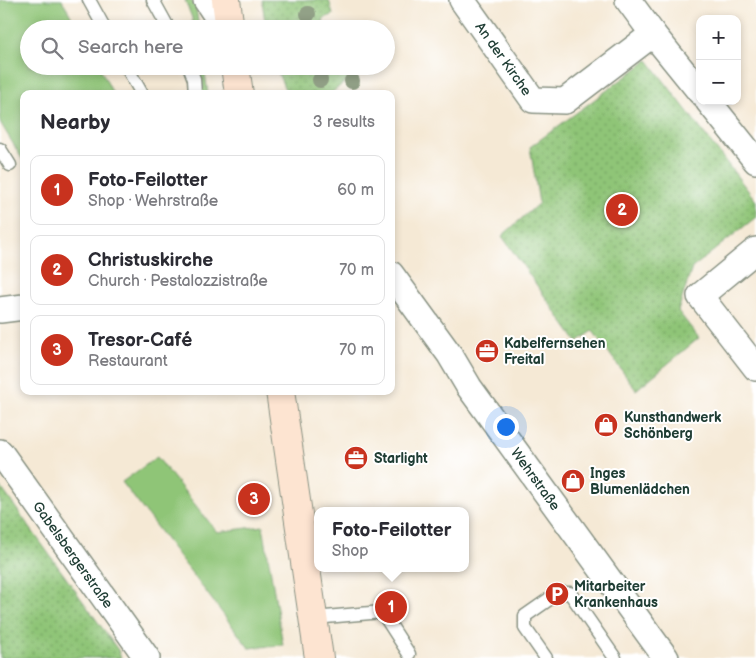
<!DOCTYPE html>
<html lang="en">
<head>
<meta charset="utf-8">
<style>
  :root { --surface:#fff; --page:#f2f2f3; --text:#2b2b33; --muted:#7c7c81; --line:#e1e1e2; --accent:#c8321e }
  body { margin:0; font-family:"Balsamiq Sans",sans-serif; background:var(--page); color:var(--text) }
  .controls { position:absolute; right:15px; top:15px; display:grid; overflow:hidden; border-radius:10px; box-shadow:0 2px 8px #0003 }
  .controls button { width:45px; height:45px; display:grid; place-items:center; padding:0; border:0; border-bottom:1px solid var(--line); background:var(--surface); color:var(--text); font:25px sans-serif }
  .you { position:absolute; left:505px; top:426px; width:18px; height:18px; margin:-12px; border:4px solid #fff; border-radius:50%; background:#1a73e8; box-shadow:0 0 0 8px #1a73e833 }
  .badge { display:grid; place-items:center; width:32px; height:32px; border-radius:50%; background:var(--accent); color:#fff; font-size:16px; font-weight:700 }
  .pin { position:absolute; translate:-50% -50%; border:2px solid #fff; box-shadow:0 1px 5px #0006 }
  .popup { position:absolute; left:314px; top:507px; width:155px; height:65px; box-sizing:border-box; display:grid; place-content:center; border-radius:10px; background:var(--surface); filter:drop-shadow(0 1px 4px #0005); font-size:16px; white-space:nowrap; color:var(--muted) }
  .popup b { font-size:19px; color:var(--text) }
  .popup::after { content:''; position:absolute; left:50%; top:100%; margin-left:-10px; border:10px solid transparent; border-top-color:var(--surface) }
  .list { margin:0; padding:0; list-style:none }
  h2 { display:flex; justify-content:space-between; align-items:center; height:65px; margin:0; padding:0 20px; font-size:21px }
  h2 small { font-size:16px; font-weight:400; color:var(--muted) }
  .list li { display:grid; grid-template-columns:32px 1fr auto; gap:15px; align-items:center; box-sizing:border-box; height:70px; margin:0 10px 10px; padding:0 10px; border:1px solid var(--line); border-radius:10px }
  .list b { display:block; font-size:19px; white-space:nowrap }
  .list p { margin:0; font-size:16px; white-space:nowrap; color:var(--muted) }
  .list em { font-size:16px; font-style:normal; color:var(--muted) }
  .icon { flex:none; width:28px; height:28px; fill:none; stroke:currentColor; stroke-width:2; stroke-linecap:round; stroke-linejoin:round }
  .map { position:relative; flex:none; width:756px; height:658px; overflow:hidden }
  .search { position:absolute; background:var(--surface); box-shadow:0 2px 8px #0003; left:20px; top:20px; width:375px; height:55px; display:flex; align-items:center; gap:12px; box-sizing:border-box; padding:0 18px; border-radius:28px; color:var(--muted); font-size:19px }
  .panel { position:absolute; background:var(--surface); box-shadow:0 2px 8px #0003; left:20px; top:90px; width:375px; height:305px; border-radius:10px }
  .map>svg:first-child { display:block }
</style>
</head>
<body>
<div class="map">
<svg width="756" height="658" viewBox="0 0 756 658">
  <defs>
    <pattern id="park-dots" width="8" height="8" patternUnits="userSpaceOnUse" patternTransform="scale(1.25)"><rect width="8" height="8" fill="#8fc577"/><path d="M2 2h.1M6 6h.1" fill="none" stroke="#74a162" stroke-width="1.8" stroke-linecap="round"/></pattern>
  </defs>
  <rect width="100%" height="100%" fill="#fff"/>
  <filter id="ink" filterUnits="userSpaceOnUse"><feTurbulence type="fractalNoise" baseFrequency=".02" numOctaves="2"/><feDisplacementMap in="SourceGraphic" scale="10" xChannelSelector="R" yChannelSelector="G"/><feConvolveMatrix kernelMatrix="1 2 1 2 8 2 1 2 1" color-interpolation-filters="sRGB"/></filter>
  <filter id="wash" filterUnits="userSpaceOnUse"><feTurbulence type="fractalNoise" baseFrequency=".0096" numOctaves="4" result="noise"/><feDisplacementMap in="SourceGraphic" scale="20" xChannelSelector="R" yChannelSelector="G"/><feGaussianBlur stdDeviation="1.12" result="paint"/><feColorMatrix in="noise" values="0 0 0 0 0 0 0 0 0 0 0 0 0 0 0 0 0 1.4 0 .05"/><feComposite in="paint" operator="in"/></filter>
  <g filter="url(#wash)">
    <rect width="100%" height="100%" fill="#f5e9d5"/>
    <path fill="#8fc577" stroke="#578156" d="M0 0H62L78 29H29V66H99L113 94H24V162L0 122Z
      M185 0H191L196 7 199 29H193L192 18Z
      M198 66H204L208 94H201Z
      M157 457 217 532 263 526 283 645 249 648 122 482Z"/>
    <path fill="url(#park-dots)" stroke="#578156" d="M262 0H329L333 15 324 18 323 21 328 29H266Z
      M648 60 756 201V217L692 268 678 311 699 338 636 390 593 331 577 342 502 236 539 203 530 147Z
      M275 66H356L359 71 330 94H287Z
      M0 486 118 650 121 658H0Z"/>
  </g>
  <g filter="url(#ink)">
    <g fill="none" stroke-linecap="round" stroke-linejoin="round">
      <g stroke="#8a9384" stroke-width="15">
        <path id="lane" d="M89 0 105 29
          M153 0 169 29
          M126 66 142 94
          M189 66 194 79 195 94
          M0 149 10 165
          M314 618 382 612 409 654
          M546 658 525 628V616L558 593H570L615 658"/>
      </g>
      <g stroke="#8a9384" stroke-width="28">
        <g id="street">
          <path d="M206 0 225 29"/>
          <path id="s1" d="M462 0 533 100 565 101 653 34"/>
          <path d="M628 0 653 34 700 92"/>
          <path d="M708 101 756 161"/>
          <path d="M756 250 700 296 756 368"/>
          <path id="s2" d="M391 274 450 355 469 387 666 658"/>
          <path d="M0 310 24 307"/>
          <path id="s3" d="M0 452 147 658"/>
        </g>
      </g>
      <g stroke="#8a9384" stroke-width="30">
        <path id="secondary" d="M226 0 230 29
          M235 66 239 94
          M280 391 319 658"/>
      </g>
      <use href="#lane" stroke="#fff" stroke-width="12"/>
      <use href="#street" stroke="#fff" stroke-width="25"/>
      <use href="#secondary" stroke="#fde4d1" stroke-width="28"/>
    </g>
    <g fill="#92a187">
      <circle cx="308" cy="14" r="8"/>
      <circle cx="320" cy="80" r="8"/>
      <circle cx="352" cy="81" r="8"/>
    </g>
  </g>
  <defs>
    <g id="office-disc" transform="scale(1.25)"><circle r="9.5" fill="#c8321e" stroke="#fff"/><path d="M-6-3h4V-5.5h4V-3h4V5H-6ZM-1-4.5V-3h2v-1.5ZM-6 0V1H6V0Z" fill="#fff"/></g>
    <g id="shop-disc" transform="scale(1.25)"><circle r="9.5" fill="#c8321e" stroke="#fff"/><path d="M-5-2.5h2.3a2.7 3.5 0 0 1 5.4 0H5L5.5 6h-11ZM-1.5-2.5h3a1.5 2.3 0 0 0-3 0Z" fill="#fff"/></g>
    <g id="parking-disc" transform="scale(1.25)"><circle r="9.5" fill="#c8321e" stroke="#fff"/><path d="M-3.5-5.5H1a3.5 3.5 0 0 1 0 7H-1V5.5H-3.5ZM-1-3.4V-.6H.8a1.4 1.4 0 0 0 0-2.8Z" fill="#fff"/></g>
  </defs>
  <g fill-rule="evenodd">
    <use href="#office-disc" x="487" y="351"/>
    <use href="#shop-disc" x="606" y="425"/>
    <use href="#office-disc" x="356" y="458"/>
    <use href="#shop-disc" x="573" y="481"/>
    <use href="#parking-disc" x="557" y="594"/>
  </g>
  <g text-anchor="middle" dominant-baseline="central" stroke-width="4" stroke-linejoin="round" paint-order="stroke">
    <g font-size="14" fill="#1f3d34" stroke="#fff">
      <text stroke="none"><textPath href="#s1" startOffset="72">An der Kirche</textPath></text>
      <text stroke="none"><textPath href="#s2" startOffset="251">Wehrstraße</textPath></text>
      <text stroke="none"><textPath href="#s3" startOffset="126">Gabelsbergerstraße</textPath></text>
    </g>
    <g font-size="14" font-weight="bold" fill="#1f3d34" stroke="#fff" text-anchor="start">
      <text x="504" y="343">Kabelfernsehen<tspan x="504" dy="16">Freital</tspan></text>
      <text x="624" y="417">Kunsthandwerk<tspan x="624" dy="16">Schönberg</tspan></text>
      <text x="374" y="458">Starlight</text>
      <text x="590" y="473">Inges<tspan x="590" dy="16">Blumenlädchen</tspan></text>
      <text x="574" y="586">Mitarbeiter<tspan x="574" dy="16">Krankenhaus</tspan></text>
    </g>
  </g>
</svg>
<div class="controls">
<button>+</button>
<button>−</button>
</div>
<div class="you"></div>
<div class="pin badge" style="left:391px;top:607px">1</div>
<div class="popup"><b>Foto-Feilotter</b>Shop</div>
<div class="pin badge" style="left:622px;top:210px">2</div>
<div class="pin badge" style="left:254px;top:499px">3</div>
<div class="search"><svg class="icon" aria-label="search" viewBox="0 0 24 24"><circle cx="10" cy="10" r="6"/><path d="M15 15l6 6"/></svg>Search here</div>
<section class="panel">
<h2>Nearby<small>3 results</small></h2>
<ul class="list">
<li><span class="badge">1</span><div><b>Foto-Feilotter</b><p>Shop · Wehrstraße</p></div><em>60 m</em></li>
<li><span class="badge">2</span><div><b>Christuskirche</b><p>Church · Pestalozzistraße</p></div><em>70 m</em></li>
<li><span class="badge">3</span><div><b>Tresor-Café</b><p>Restaurant</p></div><em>70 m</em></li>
</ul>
</section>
</div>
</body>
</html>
